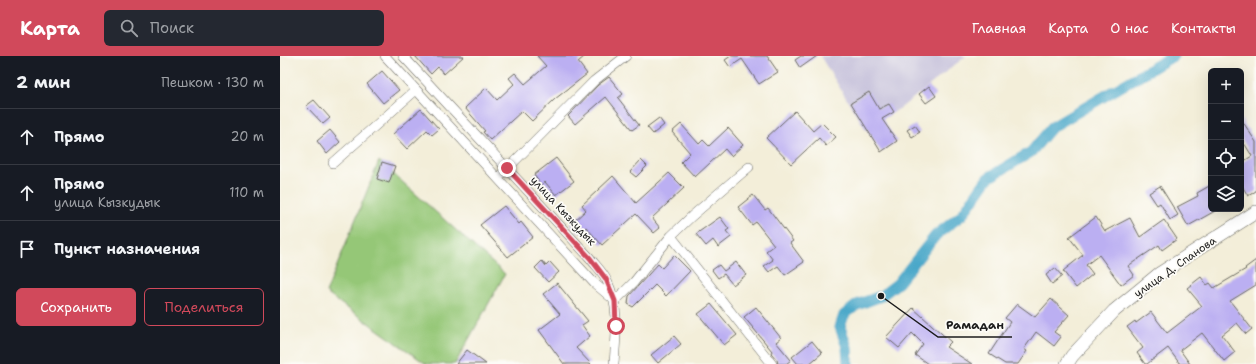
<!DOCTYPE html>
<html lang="ru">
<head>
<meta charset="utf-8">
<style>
  :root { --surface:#171b24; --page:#242831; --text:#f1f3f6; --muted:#9ea1a6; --line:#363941; --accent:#d1495b }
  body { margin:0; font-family:"Shantell Sans",sans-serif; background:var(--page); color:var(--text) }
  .controls { position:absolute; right:12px; top:12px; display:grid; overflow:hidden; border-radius:6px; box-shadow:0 4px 16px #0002 }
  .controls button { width:36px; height:36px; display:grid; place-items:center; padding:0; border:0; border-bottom:1px solid var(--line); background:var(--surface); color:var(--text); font:20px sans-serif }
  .stop { position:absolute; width:12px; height:12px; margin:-9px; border:3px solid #d1495b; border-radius:50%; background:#fff }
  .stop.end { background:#d1495b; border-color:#fff; box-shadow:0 1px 4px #0008 }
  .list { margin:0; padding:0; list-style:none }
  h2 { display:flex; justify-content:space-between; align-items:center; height:52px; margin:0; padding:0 16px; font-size:17px }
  h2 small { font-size:13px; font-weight:400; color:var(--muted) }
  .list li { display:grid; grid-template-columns:26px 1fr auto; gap:12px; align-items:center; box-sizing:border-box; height:56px; padding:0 16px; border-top:1px solid var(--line) }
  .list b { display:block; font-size:15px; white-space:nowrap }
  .list p { margin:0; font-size:13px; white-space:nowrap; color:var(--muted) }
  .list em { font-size:13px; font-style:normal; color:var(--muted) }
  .actions { display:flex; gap:8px; padding:12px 16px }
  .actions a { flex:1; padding:9px 0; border:1px solid var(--accent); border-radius:6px; text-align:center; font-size:14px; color:var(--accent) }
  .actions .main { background:var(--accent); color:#fff }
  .icon { flex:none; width:22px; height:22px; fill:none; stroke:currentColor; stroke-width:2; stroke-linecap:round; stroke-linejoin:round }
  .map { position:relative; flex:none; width:976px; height:308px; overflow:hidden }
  header { display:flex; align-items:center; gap:24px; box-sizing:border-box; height:56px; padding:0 20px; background:var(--accent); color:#fff }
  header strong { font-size:19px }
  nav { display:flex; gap:22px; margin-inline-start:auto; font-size:14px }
  .search { width:280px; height:36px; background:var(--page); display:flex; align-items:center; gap:10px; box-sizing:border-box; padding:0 14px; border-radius:6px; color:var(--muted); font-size:15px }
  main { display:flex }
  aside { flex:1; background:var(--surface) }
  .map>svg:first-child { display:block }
</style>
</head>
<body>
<header>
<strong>Карта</strong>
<div class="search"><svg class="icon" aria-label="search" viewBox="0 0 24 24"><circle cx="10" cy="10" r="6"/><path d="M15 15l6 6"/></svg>Поиск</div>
<nav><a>Главная</a><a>Карта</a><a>О нас</a><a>Контакты</a></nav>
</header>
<main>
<aside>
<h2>2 мин<small>Пешком · 130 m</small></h2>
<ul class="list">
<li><svg class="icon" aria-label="ahead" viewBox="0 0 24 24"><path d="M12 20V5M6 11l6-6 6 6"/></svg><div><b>Прямо</b></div><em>20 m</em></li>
<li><svg class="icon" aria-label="ahead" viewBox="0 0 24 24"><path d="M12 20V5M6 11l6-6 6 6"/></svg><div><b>Прямо</b><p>улица Кызкудык</p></div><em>110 m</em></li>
<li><svg class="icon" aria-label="arrive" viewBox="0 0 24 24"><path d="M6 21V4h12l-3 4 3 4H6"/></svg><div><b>Пункт назначения</b></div></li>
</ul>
<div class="actions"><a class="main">Сохранить</a><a>Поделиться</a></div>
</aside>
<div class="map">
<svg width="976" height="308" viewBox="0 0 976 308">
  <rect width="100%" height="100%" fill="#fdfcf7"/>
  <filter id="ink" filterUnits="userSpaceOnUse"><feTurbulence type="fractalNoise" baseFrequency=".025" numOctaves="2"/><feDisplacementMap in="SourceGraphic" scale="8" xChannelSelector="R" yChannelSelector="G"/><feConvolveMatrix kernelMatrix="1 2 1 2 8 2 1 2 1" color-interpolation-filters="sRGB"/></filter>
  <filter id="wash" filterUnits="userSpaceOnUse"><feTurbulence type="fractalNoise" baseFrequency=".012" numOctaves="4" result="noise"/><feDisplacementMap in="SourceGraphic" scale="16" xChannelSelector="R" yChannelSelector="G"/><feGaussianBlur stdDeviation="0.9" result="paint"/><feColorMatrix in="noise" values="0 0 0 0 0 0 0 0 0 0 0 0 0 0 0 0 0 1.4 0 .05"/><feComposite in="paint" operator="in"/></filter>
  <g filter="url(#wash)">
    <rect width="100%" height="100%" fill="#f3eed9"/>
    <path fill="#c5c0da" d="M540 0H686L622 51 586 74Z"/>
    <path fill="#95c777" stroke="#58724a" d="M99 105 225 218 175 308H146L46 237Z"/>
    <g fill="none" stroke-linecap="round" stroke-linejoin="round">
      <path stroke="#4ba8c9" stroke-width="11" d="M568 308 567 291 560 271 564 259 577 249 601 240 618 227 656 179 682 159 708 122 751 96 772 71 893 0"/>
    </g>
    <g id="blocks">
      <path fill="#bbaff2" d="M135 0H184L164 18 158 11 151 18Z
        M257 0H305L298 6 307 18 275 43 252 65 242 55 210 84 203 76 205 75 185 52 206 32 217 44 234 28 229 22 235 17 245 28 266 10Z
        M451 0H487L498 16 479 28 462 3 450 11 445 4Z
        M521 0H537L520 12 515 4Z
        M102 15 119 34 103 47 87 28Z
        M329 21 343 38 338 42 359 69 352 74 326 41 295 68 288 60 318 29Z
        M649 30 656 40 646 47 639 38Z
        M589 36 599 53 609 48 614 56 602 63 617 85 601 96 571 47Z
        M34 44 50 62 43 68 26 50Z
        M141 53 159 73 152 79 147 74 127 93 113 78Z
        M515 55 533 75 542 67 556 81 546 90 539 82 511 108 486 82Z
        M379 62 384 69 373 78 367 71Z
        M961 63 976 86V135L968 140 961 128V107L972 100 961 82Z
        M401 68 419 88 423 84 429 90 448 72 463 89 451 100 445 93 415 121 401 106 410 97 392 76Z
        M635 69 640 76 632 81 627 74Z
        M50 74 60 86 47 98 37 85Z
        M276 102 294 125 276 139 265 126 261 129 254 119Z
        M361 104 367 110 356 121 350 116Z
        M102 106 115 110 109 127 97 123Z
        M389 117 404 132 372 162 380 172 374 177 356 158 322 189 306 171 299 177 291 168 306 154 302 149 333 120 356 147Z
        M931 129V153H934L935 155 908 170 897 151 918 140 917 137Z
        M880 130 898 159 890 164 880 147 877 149 869 137Z
        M473 139 485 154 488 152 513 185 510 187 524 206 505 219 498 210 489 216 484 210 493 204 486 195 494 189 476 166 472 169 458 151Z
        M224 150 239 168 241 166 253 181 228 201 200 169Z
        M440 161 449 173 446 175 451 181 438 191 433 184 426 190 416 178Z
        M816 161 825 175 850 162 860 181 884 164 897 183 882 194 879 189 848 210 854 219 841 229 819 199 806 209 813 218 796 232 783 215 803 199 789 181Z
        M394 199 410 215 386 240 375 229 353 251 348 248 349 240 378 208 382 212Z
        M976 204V229L950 245 972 273 966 278 957 267 942 279 955 296 944 305 922 277 900 294 910 308H900L888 292 867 308H865L857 297 863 292 847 271 855 265 856 267 871 256 887 277 922 250 907 232 921 221 927 229 930 227 934 232 966 213 965 212Z
        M262 205 266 210 270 206 279 216 268 226 255 212Z
        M456 206 466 219 453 229 444 218 438 222 432 214 439 209 444 215Z
        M775 212 782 220 772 228 766 219Z
        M277 227 308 265 302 269 310 280 296 292 311 308H284L259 274 280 258 263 238Z
        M771 243 789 259 774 276 781 281 774 290 756 276 744 293 747 295 738 308H725L709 298 730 266 725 262 737 248 755 261Z
        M431 248 457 279 444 289 418 258Z
        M476 251 501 282 496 286 511 304 506 308H498L497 304 491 297 492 295 464 261Z
        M633 252 671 286 666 291 692 308H648L635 299 643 288 632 277 619 292 606 281Z
        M394 280 401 288 378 307 371 299Z
        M532 285 542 297 529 308H518L512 301Z
        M187 294 206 308H176Z"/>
    </g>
  </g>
  <g filter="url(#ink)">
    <use href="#blocks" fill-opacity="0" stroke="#67665e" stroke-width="1"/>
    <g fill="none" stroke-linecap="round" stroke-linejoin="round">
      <g stroke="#67665e" stroke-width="10">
        <path id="street" d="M105 0 314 227 334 244
          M123 0 310 202C315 209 323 216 327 225 340 251 336 279 334 308
          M53 107 136 34
          M223 117 314 25 346 0
          M391 180 492 308
          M335 245 354 226 391 180 412 160 469 111"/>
      </g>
      <g stroke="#67665e" stroke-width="14">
        <path id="secondary" d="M787 308 792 300 834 255 879 218 976 156"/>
      </g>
      <use href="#street" stroke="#fff" stroke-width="9"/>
      <use href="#secondary" stroke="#fff" stroke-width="13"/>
    </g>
  </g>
  <g fill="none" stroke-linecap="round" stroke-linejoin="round" filter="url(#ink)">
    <path stroke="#d1495b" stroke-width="5" d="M227 112 310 202 326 223 335 245 336 270"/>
  </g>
  <g text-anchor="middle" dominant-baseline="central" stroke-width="3.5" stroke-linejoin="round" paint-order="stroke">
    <g font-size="11" fill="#1c1c1c" stroke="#fdfcf7">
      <text transform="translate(283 155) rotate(47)">улица Кызкудык</text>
      <text transform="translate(895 211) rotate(-35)">улица Д. Спанова</text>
    </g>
  </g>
  <path fill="none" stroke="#1c1c1c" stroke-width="1.5" d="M601 240L658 281H732"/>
  <circle fill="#1c1c1c" stroke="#fdfcf7" stroke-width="1.5" cx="601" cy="240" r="4"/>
  <g font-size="12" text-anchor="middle" font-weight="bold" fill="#1c1c1c" stroke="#fdfcf7" stroke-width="3.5" stroke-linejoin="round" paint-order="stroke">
    <text x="695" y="273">Рамадан</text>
  </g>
</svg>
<div class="controls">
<button>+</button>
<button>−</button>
<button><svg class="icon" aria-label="locate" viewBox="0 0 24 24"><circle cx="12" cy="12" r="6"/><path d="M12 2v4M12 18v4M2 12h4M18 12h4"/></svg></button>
<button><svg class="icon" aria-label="layers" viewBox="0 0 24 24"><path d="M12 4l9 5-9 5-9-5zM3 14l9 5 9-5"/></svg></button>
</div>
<div class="stop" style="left:336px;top:270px"></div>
<div class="stop end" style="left:227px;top:112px"></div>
</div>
</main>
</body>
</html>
